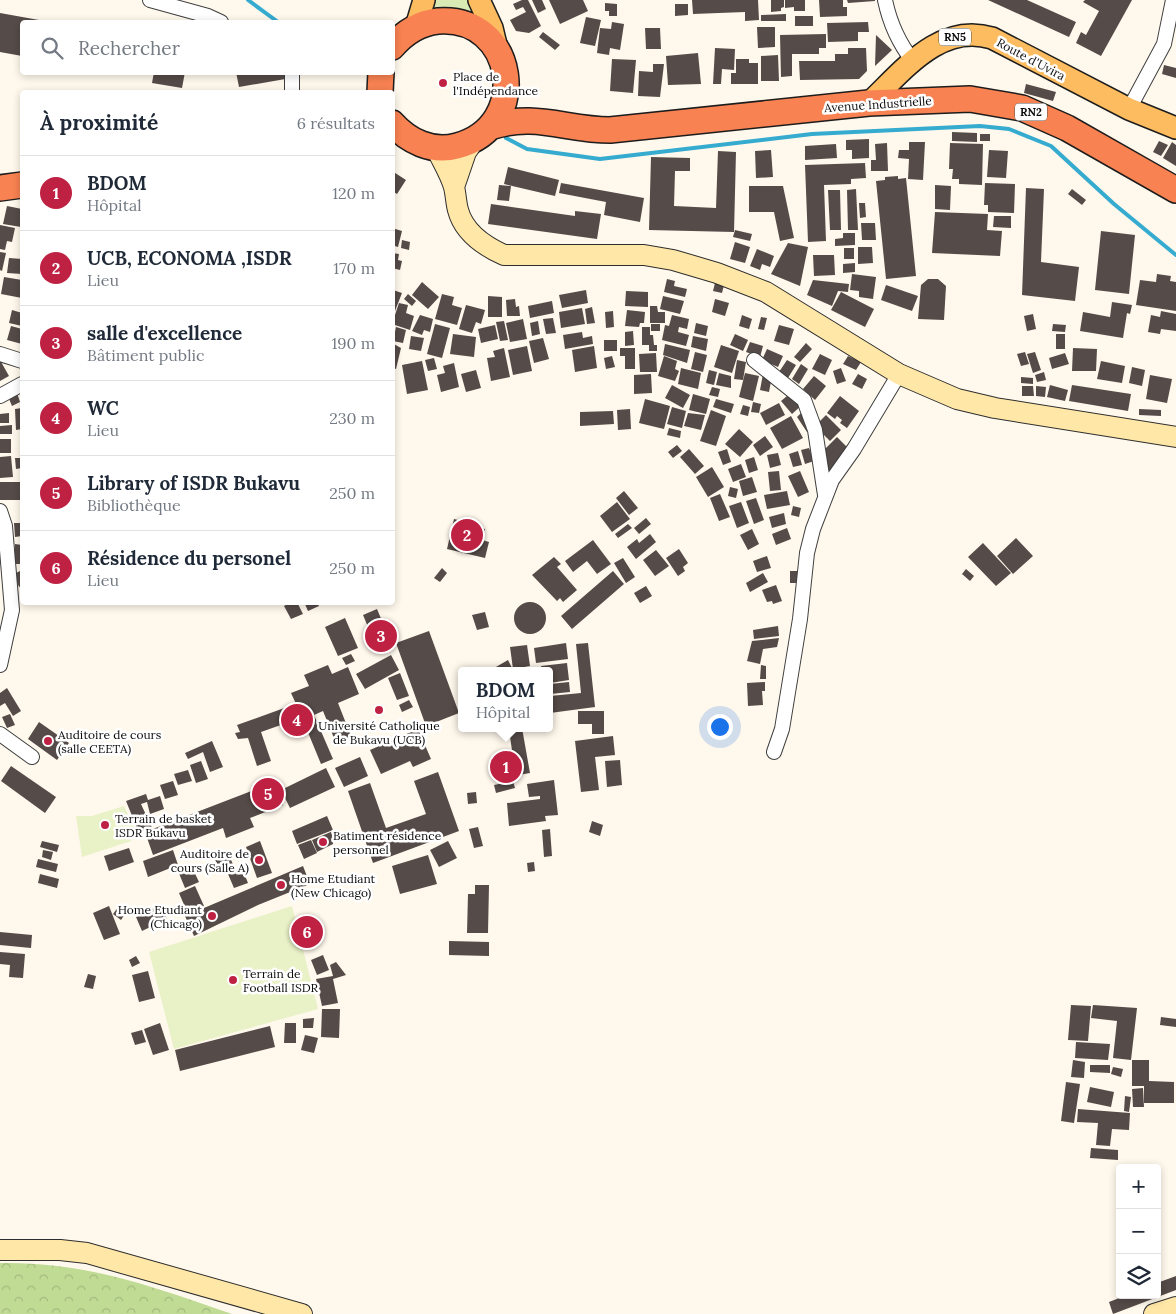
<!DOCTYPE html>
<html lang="fr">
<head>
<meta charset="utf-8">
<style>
  :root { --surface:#fff; --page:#f2f2f3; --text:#1f2937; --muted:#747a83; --line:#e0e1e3; --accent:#bf2143 }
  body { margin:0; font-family:Lora,serif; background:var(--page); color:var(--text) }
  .controls { position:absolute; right:15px; bottom:15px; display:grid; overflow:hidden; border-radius:5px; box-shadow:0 2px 8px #0003 }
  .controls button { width:45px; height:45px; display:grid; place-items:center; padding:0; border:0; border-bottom:1px solid var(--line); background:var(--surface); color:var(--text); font:25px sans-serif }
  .you { position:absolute; left:719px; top:726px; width:18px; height:18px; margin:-12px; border:4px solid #fff; border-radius:50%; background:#1a73e8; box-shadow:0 0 0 8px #1a73e833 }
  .badge { display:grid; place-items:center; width:32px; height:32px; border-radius:50%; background:var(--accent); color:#fff; font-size:16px; font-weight:700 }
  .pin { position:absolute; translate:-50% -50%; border:2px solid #fff; box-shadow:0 1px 5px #0006 }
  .popup { position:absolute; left:458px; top:667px; width:95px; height:65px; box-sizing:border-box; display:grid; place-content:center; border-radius:5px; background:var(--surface); filter:drop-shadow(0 1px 4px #0005); font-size:16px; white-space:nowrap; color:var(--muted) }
  .popup b { font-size:19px; color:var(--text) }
  .popup::after { content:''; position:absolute; left:50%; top:100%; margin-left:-10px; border:10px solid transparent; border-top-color:var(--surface) }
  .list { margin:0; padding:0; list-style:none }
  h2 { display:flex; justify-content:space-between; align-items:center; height:65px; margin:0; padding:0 20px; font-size:21px }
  h2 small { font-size:16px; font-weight:400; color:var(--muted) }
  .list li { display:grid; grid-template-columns:32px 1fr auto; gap:15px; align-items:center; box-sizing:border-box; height:75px; padding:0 20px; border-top:1px solid var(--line) }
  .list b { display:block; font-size:19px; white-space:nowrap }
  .list p { margin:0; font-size:16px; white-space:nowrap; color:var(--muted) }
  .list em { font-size:16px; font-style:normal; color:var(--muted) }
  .icon { flex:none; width:28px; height:28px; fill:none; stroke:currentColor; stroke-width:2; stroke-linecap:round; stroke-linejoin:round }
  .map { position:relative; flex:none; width:1176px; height:1314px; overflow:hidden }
  .search { position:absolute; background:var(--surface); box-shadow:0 2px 8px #0003; left:20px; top:20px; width:375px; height:55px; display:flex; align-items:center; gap:12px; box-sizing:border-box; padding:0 18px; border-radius:5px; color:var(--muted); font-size:19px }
  .panel { position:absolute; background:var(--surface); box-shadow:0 2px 8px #0003; left:20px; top:90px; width:375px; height:515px; border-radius:5px }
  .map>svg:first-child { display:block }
</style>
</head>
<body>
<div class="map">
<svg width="1176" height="1314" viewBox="0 0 1176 1314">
  <defs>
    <pattern id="forest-crowns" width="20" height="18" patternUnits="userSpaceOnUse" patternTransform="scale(1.25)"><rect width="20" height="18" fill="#bfdb94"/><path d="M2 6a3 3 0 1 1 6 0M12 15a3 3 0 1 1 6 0" fill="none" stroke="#a3bb7e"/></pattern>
  </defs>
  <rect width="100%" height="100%" fill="#fff8ec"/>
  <path fill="#d9eab5" d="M430 0H468L480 23 460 13 429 8Z"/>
  <path fill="url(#forest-crowns)" d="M0 1263C84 1261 154 1287 232 1314H0Z"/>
  <path fill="#e9f1c7" d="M124 806 137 834 131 838V841L82 857 76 816H92Z
    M292 906 318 1009 174 1049 149 952Z"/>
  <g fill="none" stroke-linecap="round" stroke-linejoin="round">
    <path stroke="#35abd0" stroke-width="4" d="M248 0 278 22
      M506 138 527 149 600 159 812 134 980 126 1009 129 1051 146 1114 204 1176 255"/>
  </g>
  <path fill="#554b48" d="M522 0H528L541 26 529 33 516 31 510 20 526 12 523 7 516 10 513 4Z
    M532 0H542L546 9 538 13Z
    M549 0H583L588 11 560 24Z
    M692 0H758L759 20 745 21V12L693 14Z
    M771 0H784V7L781 8V11L771 12Z
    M785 0H805V11H794V7L785 8Z
    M819 0H843V7H847V16L820 17Z
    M847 0H875V1L848 3Z
    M988 0H1027L1076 22 1069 37Z
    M1085 0H1132L1101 56 1076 43 1081 32 1086 35 1099 11 1083 2Z
    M605 3 617 4V16H609V11H605Z
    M675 4H688V15L675 16Z
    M0 13 50 22H22V56L0 52Z
    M786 14V21H761V15Z
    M795 16H813V26H795Z
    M586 17 601 20 595 46 580 43Z
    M612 22 624 24 620 50 610 48 609 55 597 53 600 28 611 29Z
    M868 22 869 32H858V41L828 42 827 23Z
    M757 27H775V47L758 48Z
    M645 28H660L661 49H646Z
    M543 32 560 45 555 50 539 37Z
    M826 34V48H819V54H792V76L781 77 780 35Z
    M876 35 892 50 875 66Z
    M715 48 735 49 734 70 722 69 721 84H713Z
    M848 48H866L867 71 859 79 800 80 799 61H835V54H848Z
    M698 53 701 84 668 85 666 56Z
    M778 55 779 81H761V56Z
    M612 59 636 60 633 93 610 91Z
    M736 59H749V63H758V84H731V73H736Z
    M653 64H664L660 97 638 96 639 71 653 72Z
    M1164 65 1176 68V78L1162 74Z
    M154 72H185L182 88 152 83Z
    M236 72H290L291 78 239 87Z
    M1026 84 1056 92 1053 101 1024 93Z
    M952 132 977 133V142L952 141Z
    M980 134H990V141H980Z
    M869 139V158L852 159V150H846V140Z
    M1159 141 1168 145 1161 156 1153 152Z
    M909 142H925L923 180 908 179 909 159 898 158 899 150H909Z
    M1172 142 1176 145V166L1163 158Z
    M887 143 888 171H871V160H876L875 144Z
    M950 143 983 144 982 185 959 184V179H952L953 169H949Z
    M836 144 837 158 805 160V146Z
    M771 150 773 177 756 178 755 151Z
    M989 150 1008 151 1006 178 987 177Z
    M718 151 736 152 734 232 649 230 651 157 690 158V171H675L674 206 716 208Z
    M865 163 866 178 851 179V184L824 185 826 241 808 242 805 165Z
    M508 167 559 180 555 196 504 184Z
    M392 171 406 180 397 194 392 191Z
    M898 176V179L906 178 916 276 886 279 876 181 885 180V177Z
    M561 183 644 198 640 222 604 215 606 202 559 193Z
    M985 183 1015 184 1014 213 988 212V205H984Z
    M499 185 511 186 509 201 497 200Z
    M935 185 951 186 950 210 935 209Z
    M749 186H783L794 238 780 241 774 212H749Z
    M1026 188 1044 189 1041 262 1079 267 1075 301 1022 295Z
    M856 189 858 230H848L847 190Z
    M1072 189 1086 200 1082 205 1068 194Z
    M828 190H840L841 230H830Z
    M859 203H865L866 217 860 218Z
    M491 204 575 216V211L601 214 597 239 488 224Z
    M7 206 22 209 21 227 3 224Z
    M935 212 988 214 987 230 1002 231 1000 256 932 253Z
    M994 216H1011V228L993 227Z
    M861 223H875L876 240H862Z
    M0 225 15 228 12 242 7 241 5 250 0 249Z
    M392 228 402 231 398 247 392 245Z
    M735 230 752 234 750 241 733 237Z
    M1101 231 1135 235 1129 294 1095 290Z
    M843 233H855V245L835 246V239L843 238Z
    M402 240 410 242 409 250 401 248Z
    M735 242 750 247 745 263 730 259Z
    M788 243 808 247 800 286 771 274Z
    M858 247H872L873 263 858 264Z
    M844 248H854V259H844Z
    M757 249 774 256 770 267 762 264 760 270 750 266Z
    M0 252 6 253 2 271 0 270Z
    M392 253 399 254 398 260 402 261 400 270 392 268Z
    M813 255H834L835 275 814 276Z
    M9 258 22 259V274L7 273Z
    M855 263V272L843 273V264Z
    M852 274 876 277 873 299 859 297V291L850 290Z
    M1157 274 1171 276 1170 281 1176 282V311L1136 305 1140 280 1156 282Z
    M4 277 22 280V298L1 294Z
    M667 279 675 281 674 286 687 289 685 297 664 292Z
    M928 279H938L946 286 944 320 918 319 921 285Z
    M813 280 849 284 848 292 838 291 832 306 807 295Z
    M422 282 439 297 428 309 412 295Z
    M715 283 724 285 722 293 713 291Z
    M886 285 918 296 912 311 881 300Z
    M393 290 402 293 393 316 392 291Z
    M586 290 588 303 562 308 559 295Z
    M626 291 648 292V307L625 306Z
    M841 292 874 309 865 327 831 310Z
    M408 294 416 301 412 306 404 299Z
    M442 294 454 297 452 305 462 308 457 325 435 319Z
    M488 296 502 297V317H488Z
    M663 296 684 301 680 314 660 309Z
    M515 299 516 307 519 306 520 316H507L506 300Z
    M715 299 729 303 725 316 712 312Z
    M552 301 554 313 530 318 528 306Z
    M1112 302 1132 305 1130 314 1127 313 1123 338 1080 331 1083 312 1110 317Z
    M399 303 408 305 406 313 414 316 410 330 392 324Z
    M466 305 485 310 481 324 476 322 472 333 459 329Z
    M650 306H657L658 312H665V323H650Z
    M592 307 595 323 587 324 585 309Z
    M582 308 585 324 561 328 559 312Z
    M12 310 22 313V326L9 323Z
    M627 310 645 312 644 323H640L639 327 625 326Z
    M613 311 614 327 606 328 605 312Z
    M1161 311 1176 314V331L1161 329 1160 334 1148 332 1151 315 1160 317Z
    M1033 314 1036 329 1027 331 1024 316Z
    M420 315 433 319 430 332 424 330 422 335 412 331Z
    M672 315 689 319 687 329 679 327 678 332 689 335 686 346 662 340 665 325 669 326Z
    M742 315 752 319 749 329 739 326Z
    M761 317 767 318 764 330 758 329Z
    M553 318 556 333 546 334 543 319Z
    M523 319 527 339 510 342 506 323Z
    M504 321 508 340 500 341 496 322Z
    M538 321 540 334 532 336 530 323Z
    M696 323 708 326 706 336 694 333Z
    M435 324 450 328 442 358 427 354Z
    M651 324H660V331H651Z
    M1053 324 1066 325 1065 332 1052 331Z
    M495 325 498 339 481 343 478 329Z
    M779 325 794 329 789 345 774 341Z
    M11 326 22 329V344L7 340Z
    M396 327 406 330 403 343 393 341Z
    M642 327H650V335H653L654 345H657V351H649V345H642Z
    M633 331 634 345 625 346V332Z
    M582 332 583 338 592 336 593 344 565 349 563 335Z
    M453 334 476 337 474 357 450 354Z
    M735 334 748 340 743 351 730 345Z
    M1056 334H1065V349H1056Z
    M411 336 424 338 421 351 409 349Z
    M693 336 708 339 706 351 691 347Z
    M543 338 549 359 534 363 529 341Z
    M604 340H617V351H604Z
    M750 342 763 346 760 357 746 352Z
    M392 343 401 348 396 369 392 368Z
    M806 343 812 349 800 362 794 357Z
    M665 344 690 350 687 363 663 355Z
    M721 345 739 351 732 373 714 367Z
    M527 346 532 371 513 375 508 350Z
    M594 346 597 368 575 372 572 350Z
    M504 348 510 377 491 381 487 358 495 357 493 351Z
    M620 348H635V369H625V356H620Z
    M1073 348 1097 349 1096 371H1072Z
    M767 349 783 356 778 367 762 360Z
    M695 352 707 355 703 372 691 369Z
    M1025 352 1029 364 1021 366 1017 354Z
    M1035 352 1041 370 1033 373 1027 354Z
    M656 353 657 372H640L639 354Z
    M1065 353 1069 364 1052 369 1049 358Z
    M820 354 832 360 825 375 812 369Z
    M612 356 615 367 606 369 604 358Z
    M664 356 677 361 675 369 679 371 675 381 658 376Z
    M848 356 861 362 856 370 843 364Z
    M434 358 437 369 428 371 425 360Z
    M0 360 9 376 0 381Z
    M737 360 746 362 743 380 734 379Z
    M787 360 796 365 788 378 779 372Z
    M422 361 428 390 407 394 402 365Z
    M1101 361 1125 366 1122 383 1097 379Z
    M454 363 459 387 441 392 437 375 445 373 443 366Z
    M801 364 808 369 799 384 792 379Z
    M1132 367 1145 370 1142 386 1129 383Z
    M681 368 701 373 698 389 678 384Z
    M841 368 846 381 837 384 833 371Z
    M476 370 481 388 466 392 461 374Z
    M709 370 717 372 714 385 706 383Z
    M1044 372 1046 380 1037 382 1035 375Z
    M719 373 731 376V388L716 385Z
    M745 373 759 376 753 401 739 397Z
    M651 374 652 393 634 394V375Z
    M763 374 772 376 769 392 760 390Z
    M858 374 867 379 862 389 852 384Z
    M1150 375 1172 379 1167 403 1146 399Z
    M814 376 826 386 815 400 803 389Z
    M1021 377 1033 378V384L1021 383Z
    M672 385 690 395 683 408 665 398Z
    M1050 385 1068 390 1065 401 1047 397Z
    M1072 385 1131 394 1128 411 1069 401Z
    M1022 386H1033L1034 396H1022Z
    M1036 386 1046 387 1045 397 1036 396Z
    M712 387 720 389 718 397 709 395Z
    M16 390 20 402 12 406 7 394Z
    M793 391 803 404 792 414 781 401Z
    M693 394 710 399 706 414 689 410Z
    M840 396 859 411 847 428 840 423 842 420 837 416 835 419 827 413Z
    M645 399 670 406 664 429 639 423Z
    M716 399 734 404 731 413 713 407Z
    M753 402 761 404 759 413 751 412Z
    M779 403 785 415 766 425 760 413Z
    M743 405 750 407 748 416 740 414Z
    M672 407 686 411 682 428 667 424Z
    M22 408V429L16 430 15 409Z
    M630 409 631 429 618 430 617 410Z
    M1139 409 1161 410V416L1139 415Z
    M711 410 726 416 716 446 700 441Z
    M804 410 811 428 807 432 797 417Z
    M613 411 614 424 580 426V412Z
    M9 413V423H0V414Z
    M688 413 705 415 701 430 684 426Z
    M826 415 841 430 830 441 815 426Z
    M791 416 803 438 782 449 770 428Z
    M12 425V434H0V426Z
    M669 428 681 431 680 438 667 435Z
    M739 429 753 442 740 457 725 444Z
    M765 436 773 447 760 456 753 445Z
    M837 437 848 448 828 477 821 453Z
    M0 439H11V453H0Z
    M677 445 682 451 673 458 668 452Z
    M809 448 814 461 805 464 801 450Z
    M689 449 704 466 695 474 680 457Z
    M727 449 731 462 723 465 718 452Z
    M798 451 802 465 793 467 789 454Z
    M778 453 781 465 770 468 767 455Z
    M11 456 13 477 0 478V457Z
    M754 457 758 470 749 473 745 460Z
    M15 458H22V468L16 469Z
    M741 464 746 477 733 482 728 469Z
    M712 467 724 487 708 497 696 477Z
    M779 471 781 490 770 491 768 472Z
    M800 471 809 492 798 497 788 476Z
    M752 477 757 492 743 496 739 481Z
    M0 482H21V500H0Z
    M730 487 738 489 736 498 728 496Z
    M624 491 638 508 629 515 616 498Z
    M787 491 790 505 767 509 764 495Z
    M720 494 730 517 719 521 710 498Z
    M756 498 764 520 754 524 746 501Z
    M617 502 630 519 612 532 600 516Z
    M741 502 749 523 737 528 729 506Z
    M793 506 801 508 799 517 791 515Z
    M784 513 786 524 772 528 769 517Z
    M646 518 651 524 639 534 634 528Z
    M454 519 466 522 465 524 485 529 482 540 489 542 485 558 447 549Z
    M14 523H22V536L15 537Z
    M628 524 632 528 618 538 615 534Z
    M787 528 791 539 776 545 772 534Z
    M752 529 759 544 748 550 740 535Z
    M650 534 656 542 636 559 627 547 637 539 639 543Z
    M1016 538 1033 556 1013 574 997 556Z
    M593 540 611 564 597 574 587 561 573 572 565 561Z
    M983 543 1011 573 996 586 968 557Z
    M15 544 22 545V564H15Z
    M679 549 688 563 683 567 685 571 678 576 666 558Z
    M656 550 669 566 655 576 643 560Z
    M767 556 771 568 757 572 753 561Z
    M554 557 561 564 557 567 577 590 563 602 560 598 557 601 532 575Z
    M623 558 635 577 626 583 614 563Z
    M442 568 447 573 440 582 434 578Z
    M966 569 974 576 970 581 962 574Z
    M22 570V586L19 587 14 574Z
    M613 571 624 584 572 629 561 616Z
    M790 571H799V583H790Z
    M763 573 768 582 750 592 746 583Z
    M776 585 782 601 773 604 772 601 767 602 762 590Z
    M646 586 652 596 640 603 634 593Z
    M291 602H297L303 614 291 619 284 606Z
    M304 602H317L319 606 308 611Z
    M514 618a16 16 0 1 1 32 0a16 16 0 1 1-32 0Z
    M377 609 390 640 376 646 363 615Z
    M485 612 489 627 477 630 472 615Z
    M345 618 358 648 338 656 325 627Z
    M778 626 779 636 754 639 753 630Z
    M429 631 459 713 426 726 396 643Z
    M779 638 777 647 763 649 760 664 747 661 752 641Z
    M566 643 568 659 536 663 534 648Z
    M588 643 595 707 550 713V696L581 693 576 644Z
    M527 645 530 666 513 669 510 647Z
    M351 654 355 661 346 665 342 658Z
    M391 655 399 670 365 689 356 674Z
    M508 660 512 668 506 671H489Z
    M567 663 569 680 550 683V671H542L541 666Z
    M328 665 332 674 348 667 359 694 338 703 351 736 336 743 323 711 314 715 333 759 321 764 307 730 298 733 289 709 297 706 291 693 309 686 304 675Z
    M761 665 766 666V679H760Z
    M400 673 409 696 397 700 388 678Z
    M569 682 570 692 550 694V684Z
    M765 682V691H762L763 705 748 706 747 683Z
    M7 688 21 711 13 716 5 703 0 706V693Z
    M409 700 413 707 402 712 399 705Z
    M287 707 292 721 261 732 271 761 257 766 248 738 238 739 235 733 240 732 237 725Z
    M578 711H604V734H592V724H578Z
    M10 714 15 725 7 728 2 717Z
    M39 722 69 743 57 760 28 739Z
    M522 728 530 773 501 778 498 760 513 757 509 730Z
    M418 729 431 759 413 767 410 761 381 774 370 750Z
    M613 736 615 755 595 757 599 790 581 792 575 741Z
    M212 741 223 767 210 772 203 752 188 759 185 753Z
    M360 757 368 776 344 787 335 768Z
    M620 760 622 785 607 787 605 761Z
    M201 761 208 779 196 783 190 765Z
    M11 766 56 797 45 813 1 781Z
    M326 768 335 787 290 808 281 790Z
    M188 770 192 781 178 785 174 774Z
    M438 772 459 831 373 863 348 791 370 783 386 828 426 814 414 781Z
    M554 780 558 815 545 816 546 821 509 826 507 803 540 799V796L529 797 527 784Z
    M173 781 178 795 165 799 160 785Z
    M513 781 515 788 496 793 494 785Z
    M275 782 283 805 250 818 254 827 226 838 223 828 153 855 145 832Z
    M476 792 477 803 468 804 467 793Z
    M146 794 148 800 160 796 164 809 150 814 147 802 141 804 152 828 139 833 126 801Z
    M327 816 333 830 297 844 292 831Z
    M592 821 603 825 600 836 589 832Z
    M478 827 483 846 474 848 469 829Z
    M550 829 552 856 544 857 542 830Z
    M333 831V844L317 852 312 840Z
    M311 840 317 853 304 859 298 845Z
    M42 841 59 845 57 852 40 847Z
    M260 841 272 873 257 878 246 847Z
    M448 841 457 858 439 867 430 850Z
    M129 848 134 862 109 871 104 856Z
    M43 850 53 852 51 860 42 857Z
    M173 850 178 865 148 877 143 861Z
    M227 850 234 867 221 873 213 855Z
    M428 855 437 884 400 894 392 866Z
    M38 859 58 864 56 872 36 867Z
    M534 862 535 871 528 872 527 863Z
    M191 865 199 882 185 888 178 871Z
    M303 866 310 884 258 905 194 936 185 916Z
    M242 868 248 883 234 888 228 874Z
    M40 874 59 879 57 888 38 883Z
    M475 885H489L488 933H467L468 894H475Z
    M195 886 204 906 188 914 179 893Z
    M160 905 167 919 142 931 136 917Z
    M109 906 120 934 104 940 93 913Z
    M119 906 127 911 121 920 113 914Z
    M307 917 316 944 306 947 298 921Z
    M0 932 32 935 31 948 0 945Z
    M449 941 489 942V956L449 955Z
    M0 952 25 954 23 978 9 977 10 965 0 964Z
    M323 955 329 970 317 975 311 960Z
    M136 956 140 963 132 967 129 960Z
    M336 962 346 975 333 979 338 1003 322 1006 316 979 333 976 330 965Z
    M148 971 155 998 139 1002 132 975Z
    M88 974 96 976 93 989 84 987Z
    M1071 1005 1091 1006 1088 1041 1068 1040Z
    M1093 1005 1137 1008 1131 1060 1113 1058 1117 1021 1091 1018Z
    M322 1009H340L339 1038 321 1037Z
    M1161 1017 1176 1019V1027L1160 1025Z
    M314 1018 313 1028H303V1019Z
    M160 1023 169 1050 153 1055 144 1029Z
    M285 1023H296V1043H284Z
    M270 1026 275 1047 180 1071 175 1050Z
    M142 1030 146 1042 135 1045 131 1033Z
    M305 1035 318 1038 314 1053 301 1050Z
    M1076 1042 1110 1044 1108 1060 1075 1058Z
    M1073 1060 1085 1062 1084 1078 1071 1077Z
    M1132 1060H1149V1081L1174 1082V1103H1144V1086H1132Z
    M1090 1065H1110V1073L1090 1072Z
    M1113 1067 1123 1069 1121 1077 1111 1074Z
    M1066 1082 1080 1084 1074 1123 1061 1121Z
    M1090 1087 1114 1092 1111 1107 1087 1102Z
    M1143 1088 1144 1107H1133L1132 1089Z
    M1125 1096 1131 1097 1129 1112 1124 1111Z
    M1078 1109 1130 1113 1129 1130 1112 1129 1110 1146 1096 1145 1098 1123 1077 1122Z
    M1091 1148 1118 1150V1160L1090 1158Z
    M1176 1276V1290L1113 1314 1109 1302 1127 1295H1157V1283Z"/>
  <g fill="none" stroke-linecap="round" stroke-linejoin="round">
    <g stroke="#3f3f3f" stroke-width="16">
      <path id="street" d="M150 0 208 16 221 22
        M885 0C890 24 898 42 913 61
        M292 72V92
        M1129 109 1164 44 1173 0
        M0 354 22 361
        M754 360 804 400 815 430 825 495
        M0 396 22 384
        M0 511 5 526 12 610 0 665
        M0 734 32 757
        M774 752 782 729 800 619 807 553 813 529 832 480 854 449 899 374"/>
    </g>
    <g stroke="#2e2e2e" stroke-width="22">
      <path id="secondary" d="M436 148C442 161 450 173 454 187 456 195 456 203 458 210 464 233 484 246 504 255H644L673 260 717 273 766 292 899 374 957 399 995 408 1176 437
        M454 187 466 152 475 139
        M0 1250H60L87 1253 302 1314
        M1154 1314 1176 1307"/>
    </g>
    <g stroke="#1d1d1d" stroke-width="24">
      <path id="primary" d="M479 0 492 28 498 53
        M416 27 424 0
        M869 103C903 71 940 22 992 38L1129 109 1176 128"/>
    </g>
    <g stroke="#1d1d1d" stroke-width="28">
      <path id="highway" d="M392 47C404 33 419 23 438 21 516 15 533 126 457 146 432 153 408 141 392 123
        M380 92 381 72
        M490 127C535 112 566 130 610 130L869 103 970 99 1022 108 1067 128 1176 190
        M0 188 22 185"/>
    </g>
    <use href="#street" stroke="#fff" stroke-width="14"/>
    <use href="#secondary" stroke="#ffe7a7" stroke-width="20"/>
    <use href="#primary" stroke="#fcbc5f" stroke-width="21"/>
    <use href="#highway" stroke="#f88251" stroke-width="25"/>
  </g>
  <g fill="#bf2143" stroke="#fff" stroke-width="2">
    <circle cx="443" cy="83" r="5"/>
    <circle cx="379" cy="710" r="5"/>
    <circle cx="48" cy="741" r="5"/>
    <circle cx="105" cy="825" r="5"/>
    <circle cx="323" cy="842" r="5"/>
    <circle cx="259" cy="860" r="5"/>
    <circle cx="281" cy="885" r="5"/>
    <circle cx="212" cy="916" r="5"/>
    <circle cx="233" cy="980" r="5"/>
  </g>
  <g text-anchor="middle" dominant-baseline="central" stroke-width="5" stroke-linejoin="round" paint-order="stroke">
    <g fill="#fff" stroke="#555" stroke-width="1">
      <rect x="939" y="28.5" width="32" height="17" rx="4"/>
      <rect x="1015" y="103.5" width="32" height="17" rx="4"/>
    </g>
    <g font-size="11" font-weight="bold" fill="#0c0c0c">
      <text x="955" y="37">RN5</text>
      <text x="1031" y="112">RN2</text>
    </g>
    <g font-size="12" fill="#0c0c0c" stroke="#fff">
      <text transform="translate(1031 59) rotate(28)">Route d'Uvira</text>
      <text transform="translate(878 104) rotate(-4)">Avenue Industrielle</text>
    </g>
    <g font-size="12" fill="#0c0c0c" stroke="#fff" text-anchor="start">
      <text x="453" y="76">Place de<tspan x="453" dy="14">l'Indépendance</tspan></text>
      <text x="379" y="725" text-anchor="middle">Université Catholique<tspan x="379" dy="14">de Bukavu (UCB)</tspan></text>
      <text x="58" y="734">Auditoire de cours<tspan x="58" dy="14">(salle CEETA)</tspan></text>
      <text x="115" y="818">Terrain de basket<tspan x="115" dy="14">ISDR Bukavu</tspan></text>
      <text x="333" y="835">Batiment résidence<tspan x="333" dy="14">personnel</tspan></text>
      <text x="249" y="853" text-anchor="end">Auditoire de<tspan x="249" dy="14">cours (Salle A)</tspan></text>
      <text x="291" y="878">Home Etudiant<tspan x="291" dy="14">(New Chicago)</tspan></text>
      <text x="202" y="909" text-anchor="end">Home Etudiant<tspan x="202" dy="14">(Chicago)</tspan></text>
      <text x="243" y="973">Terrain de<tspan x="243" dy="14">Football ISDR</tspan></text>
    </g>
  </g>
</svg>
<div class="controls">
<button>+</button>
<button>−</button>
<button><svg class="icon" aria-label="layers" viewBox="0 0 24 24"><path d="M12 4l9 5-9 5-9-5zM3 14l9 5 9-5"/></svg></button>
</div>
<div class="you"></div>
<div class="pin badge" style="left:506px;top:767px">1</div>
<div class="popup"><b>BDOM</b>Hôpital</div>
<div class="pin badge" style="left:467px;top:535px">2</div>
<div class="pin badge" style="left:381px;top:636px">3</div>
<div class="pin badge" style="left:297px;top:720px">4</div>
<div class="pin badge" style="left:268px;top:794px">5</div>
<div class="pin badge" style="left:307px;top:932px">6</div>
<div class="search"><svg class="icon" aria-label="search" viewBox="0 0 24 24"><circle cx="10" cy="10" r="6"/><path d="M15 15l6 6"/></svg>Rechercher</div>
<section class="panel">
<h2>À proximité<small>6 résultats</small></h2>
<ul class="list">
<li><span class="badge">1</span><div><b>BDOM</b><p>Hôpital</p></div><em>120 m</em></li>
<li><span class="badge">2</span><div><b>UCB, ECONOMA ,ISDR</b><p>Lieu</p></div><em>170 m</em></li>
<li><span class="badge">3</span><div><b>salle d'excellence</b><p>Bâtiment public</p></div><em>190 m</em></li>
<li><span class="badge">4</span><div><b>WC</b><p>Lieu</p></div><em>230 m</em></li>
<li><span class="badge">5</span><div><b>Library of ISDR Bukavu</b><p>Bibliothèque</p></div><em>250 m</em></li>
<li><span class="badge">6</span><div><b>Résidence du personel</b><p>Lieu</p></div><em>250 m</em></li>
</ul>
</section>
</div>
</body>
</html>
